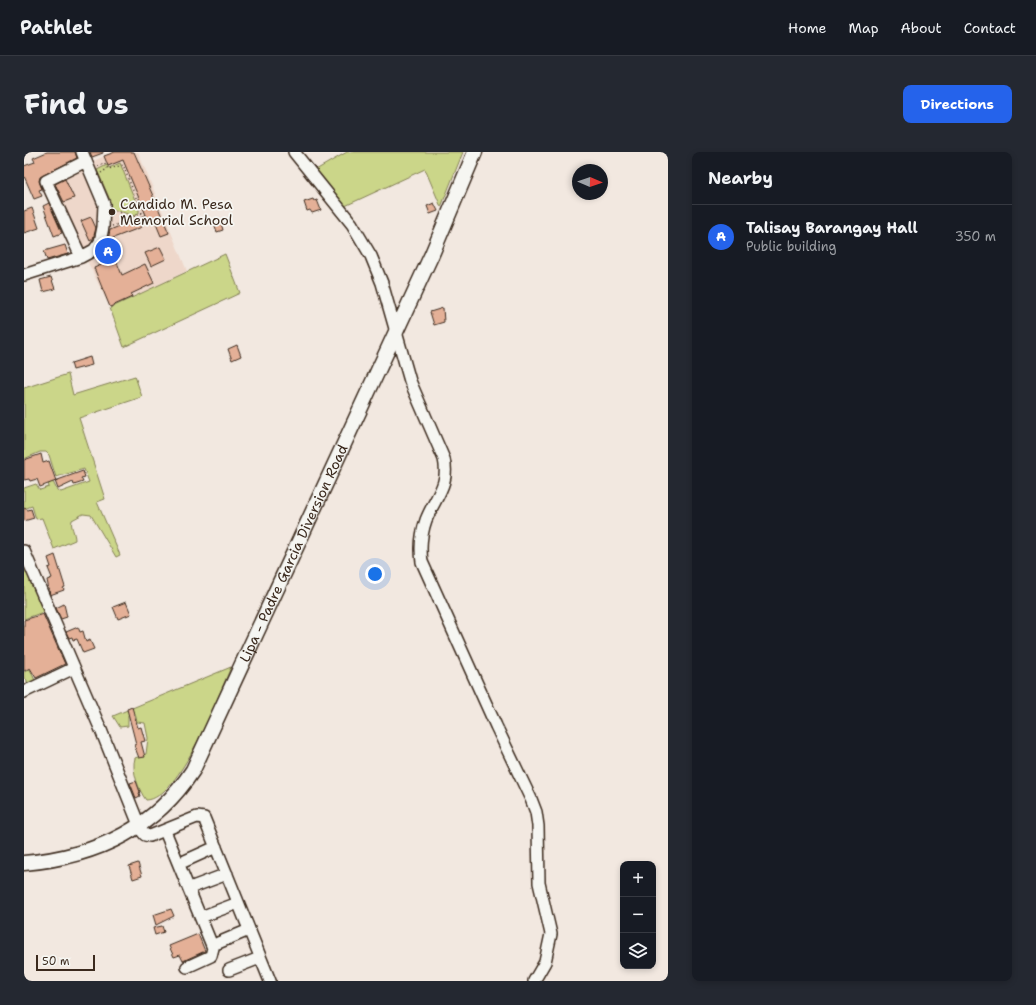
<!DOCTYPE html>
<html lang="en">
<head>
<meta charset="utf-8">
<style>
  :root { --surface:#171b24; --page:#242831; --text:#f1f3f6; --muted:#9ea1a6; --line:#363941; --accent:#2563eb }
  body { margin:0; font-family:"Shantell Sans",sans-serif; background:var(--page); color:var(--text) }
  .controls { position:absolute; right:12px; bottom:12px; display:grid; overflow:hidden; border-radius:8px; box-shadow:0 2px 6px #0003 }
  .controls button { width:36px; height:36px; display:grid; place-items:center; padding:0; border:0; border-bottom:1px solid var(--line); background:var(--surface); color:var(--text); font:20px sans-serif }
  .compass { position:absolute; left:548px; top:12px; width:36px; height:36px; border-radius:50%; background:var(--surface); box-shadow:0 2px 6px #0003; rotate:92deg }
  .scale { position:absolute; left:12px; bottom:10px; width:59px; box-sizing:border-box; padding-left:4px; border:2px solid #3b2a1e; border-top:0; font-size:11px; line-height:14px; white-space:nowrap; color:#3b2a1e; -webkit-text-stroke:3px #f6f6f2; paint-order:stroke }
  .you { position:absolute; left:351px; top:422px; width:14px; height:14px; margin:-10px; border:3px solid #fff; border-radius:50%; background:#1a73e8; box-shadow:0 0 0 6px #1a73e833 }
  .badge { display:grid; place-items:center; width:26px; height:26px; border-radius:50%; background:var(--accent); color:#fff; font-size:13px; font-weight:700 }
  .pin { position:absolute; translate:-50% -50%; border:2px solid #fff; box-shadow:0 1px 4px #0006 }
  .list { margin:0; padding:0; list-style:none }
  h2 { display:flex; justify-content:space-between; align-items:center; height:52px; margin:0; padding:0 16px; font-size:17px }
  h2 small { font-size:13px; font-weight:400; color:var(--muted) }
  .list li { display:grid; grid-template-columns:26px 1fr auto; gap:12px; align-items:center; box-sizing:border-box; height:64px; padding:0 16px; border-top:1px solid var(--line) }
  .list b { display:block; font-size:15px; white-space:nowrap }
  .list p { margin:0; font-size:13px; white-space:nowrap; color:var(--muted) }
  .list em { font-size:13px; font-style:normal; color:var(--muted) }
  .icon { flex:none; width:22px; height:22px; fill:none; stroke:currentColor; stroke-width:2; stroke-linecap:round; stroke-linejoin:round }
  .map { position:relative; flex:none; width:644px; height:829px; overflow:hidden; border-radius:8px }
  header { display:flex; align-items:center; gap:24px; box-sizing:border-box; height:56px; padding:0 20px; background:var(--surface); border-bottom:1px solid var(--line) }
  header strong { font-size:19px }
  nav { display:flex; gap:22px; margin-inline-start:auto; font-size:14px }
  .intro { display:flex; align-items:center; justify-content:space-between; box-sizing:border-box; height:96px; padding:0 24px }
  h1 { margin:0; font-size:28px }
  .button { padding:10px 18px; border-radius:8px; background:var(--accent); color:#fff; font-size:14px; font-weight:700 }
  main { display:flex; gap:24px; padding:0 24px }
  aside { flex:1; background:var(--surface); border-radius:8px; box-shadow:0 2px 6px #0003 }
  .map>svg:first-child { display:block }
</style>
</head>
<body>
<header>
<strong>Pathlet</strong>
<nav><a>Home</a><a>Map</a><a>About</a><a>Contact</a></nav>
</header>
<div class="intro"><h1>Find us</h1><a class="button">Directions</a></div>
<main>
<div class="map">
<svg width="644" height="829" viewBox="0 0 644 829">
  <rect width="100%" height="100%" fill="#f2e8e0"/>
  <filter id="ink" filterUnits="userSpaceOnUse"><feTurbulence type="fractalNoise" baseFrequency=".025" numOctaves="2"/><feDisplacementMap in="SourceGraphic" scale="8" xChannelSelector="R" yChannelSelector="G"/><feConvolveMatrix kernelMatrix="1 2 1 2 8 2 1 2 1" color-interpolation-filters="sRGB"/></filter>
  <g filter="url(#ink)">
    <path fill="#eed7ca" d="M89 0H114L163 119 86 156 25 30Z"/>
    <path fill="#cbd689" stroke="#838054" d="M323 0H439L417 55 401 17 321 54 290 19Z
      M96 11 115 58V61L110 64 82 55 81 50 86 48 73 18 83 13 85 16Z
      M201 102 216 141 100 195 86 156Z
      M44 222 49 243 111 224 118 245 55 266 81 347 73 350 96 403 92 405 67 363 59 362 48 368C46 375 51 380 51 388L30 397 18 366 12 367 8 354 0 357V336L12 332 16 338 25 335 24 330 28 328 33 338 37 340 65 330 60 317 32 325 25 303 22 300H16L0 307V236Z
      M0 409 22 459 0 467Z
      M207 515C195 542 155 648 122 648 115 639 107 618 111 606L122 602 124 586 121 571 113 570 111 561 104 563V574L96 575 89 564Z
      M6 517 12 531 3 532V528L0 526V520Z"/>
    <path fill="#e4b097" stroke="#3b2a1e" d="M23 0H51L53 6 16 25 15 29 18 37 15 38 18 44 10 47 0 24V14L11 10 9 6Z
      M66 0H79V1L68 5Z
      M91 0H110L145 81 137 84 130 67 117 73 118 75 84 88 86 78 122 63 99 8 84 14 80 4Z
      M41 27 50 46 40 50 31 32Z
      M289 47 290 49 293 48 297 58 288 61 286 58 283 59 280 50Z
      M25 51 38 81 30 84 19 54Z
      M410 51 414 59 406 62 403 54Z
      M8 56 15 76 0 81V59Z
      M67 65 72 76 69 87 66 89 57 69Z
      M197 71 199 78 193 80 191 74Z
      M84 88 98 123 121 112 130 131 107 142 108 145 86 155 70 116 84 110 78 99Z
      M41 93 44 102 23 108 20 99Z
      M136 95 142 107 127 114 121 101Z
      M27 125 31 137 19 140 16 128Z
      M419 156 420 170 410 173 406 160Z
      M213 193 217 204 208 208 204 197Z
      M66 205 68 213 49 218 47 211Z
      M17 302 19 311 25 309 32 329 16 335 13 327 6 329 5 327 0 328V308Z
      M59 319 61 325 57 326 59 330 50 333 49 330 34 337 31 329Z
      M0 356 4 358 7 357 10 366 0 369Z
      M31 403 41 435 39 436 40 438 26 443 23 428 28 426 24 416 27 415 24 406Z
      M102 450 107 462 94 467 89 455Z
      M40 452 43 465 37 467 32 456Z
      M19 462 41 512 12 526 6 516 0 519V468Z
      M54 475 56 480 59 479 62 490 66 488 70 497 59 501 53 487 49 488 48 485 45 486 42 480Z
      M108 555 114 576 117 575 121 589 117 590 121 605 115 606 110 593 112 592 103 557Z
      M112 629 116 640 115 641 116 644 112 646 106 631Z
      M114 711 118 724 109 727 105 714Z
      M147 757 150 764 132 773 129 763Z
      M138 774 140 780 131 783 129 776Z
      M174 782 181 799 159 809 156 803 150 805 145 794Z"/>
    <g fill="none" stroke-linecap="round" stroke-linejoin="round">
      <g stroke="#3b2a1e" stroke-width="14">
        <path id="minor" d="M270 0 328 72 347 104 358 131 386 229 420 307C426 333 411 345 402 368 397 382 396 396 398 410L472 574 507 647 512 660 514 674 515 731 527 782 521 810 510 829
          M57 105 22 29 62 9
          M0 123 57 105 70 98 76 90 79 75 80 52 58 0
          M0 399 77 578 117 678 121 683 126 684 173 665 180 666 246 829
          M0 540 50 516
          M141 679 189 796 187 804 163 815
          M161 709 192 695
          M171 734 203 722
          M182 763 214 751
          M194 791 225 778
          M205 818 236 806"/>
      </g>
      <g stroke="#3b2a1e" stroke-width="17">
        <g id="major">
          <path id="s1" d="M0 711C69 705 130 678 169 618L408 102 451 0"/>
        </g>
      </g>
      <path stroke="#3b2a1e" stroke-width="1.5" stroke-dasharray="1 3" stroke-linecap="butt" d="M74 14 80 11 84 17 99 13 118 61
        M77 21 83 17
        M88 57 107 66 121 60
        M88 74 103 69 106 66"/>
      <use href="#minor" stroke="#f6f6f2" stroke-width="11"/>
      <use href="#major" stroke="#f6f6f2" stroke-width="14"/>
    </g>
  </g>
  <circle fill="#3b2a1e" stroke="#f6f6f2" stroke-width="1.5" cx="88" cy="60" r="4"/>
  <g text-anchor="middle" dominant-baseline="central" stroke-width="3.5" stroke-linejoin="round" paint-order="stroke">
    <g font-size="14" fill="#3b2a1e" stroke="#f6f6f2" text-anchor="start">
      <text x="96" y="52">Candido M. Pesa<tspan x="96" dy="16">Memorial School</tspan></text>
    </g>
    <g font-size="14" fill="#3b2a1e" stroke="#f6f6f2">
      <text stroke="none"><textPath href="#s1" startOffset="439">Lipa - Padre Garcia Diversion Road</textPath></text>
    </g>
  </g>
</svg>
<div class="controls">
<button>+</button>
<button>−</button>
<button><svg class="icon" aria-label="layers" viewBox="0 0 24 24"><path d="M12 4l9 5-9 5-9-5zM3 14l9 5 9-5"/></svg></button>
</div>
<svg class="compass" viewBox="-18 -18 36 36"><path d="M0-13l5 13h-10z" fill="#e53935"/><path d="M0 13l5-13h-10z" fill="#9ea1a6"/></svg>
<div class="scale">50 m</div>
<div class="you"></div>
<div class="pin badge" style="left:84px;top:99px">A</div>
</div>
<aside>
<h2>Nearby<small></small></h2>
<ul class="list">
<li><span class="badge">A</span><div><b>Talisay Barangay Hall</b><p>Public building</p></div><em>350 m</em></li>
</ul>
</aside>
</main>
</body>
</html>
